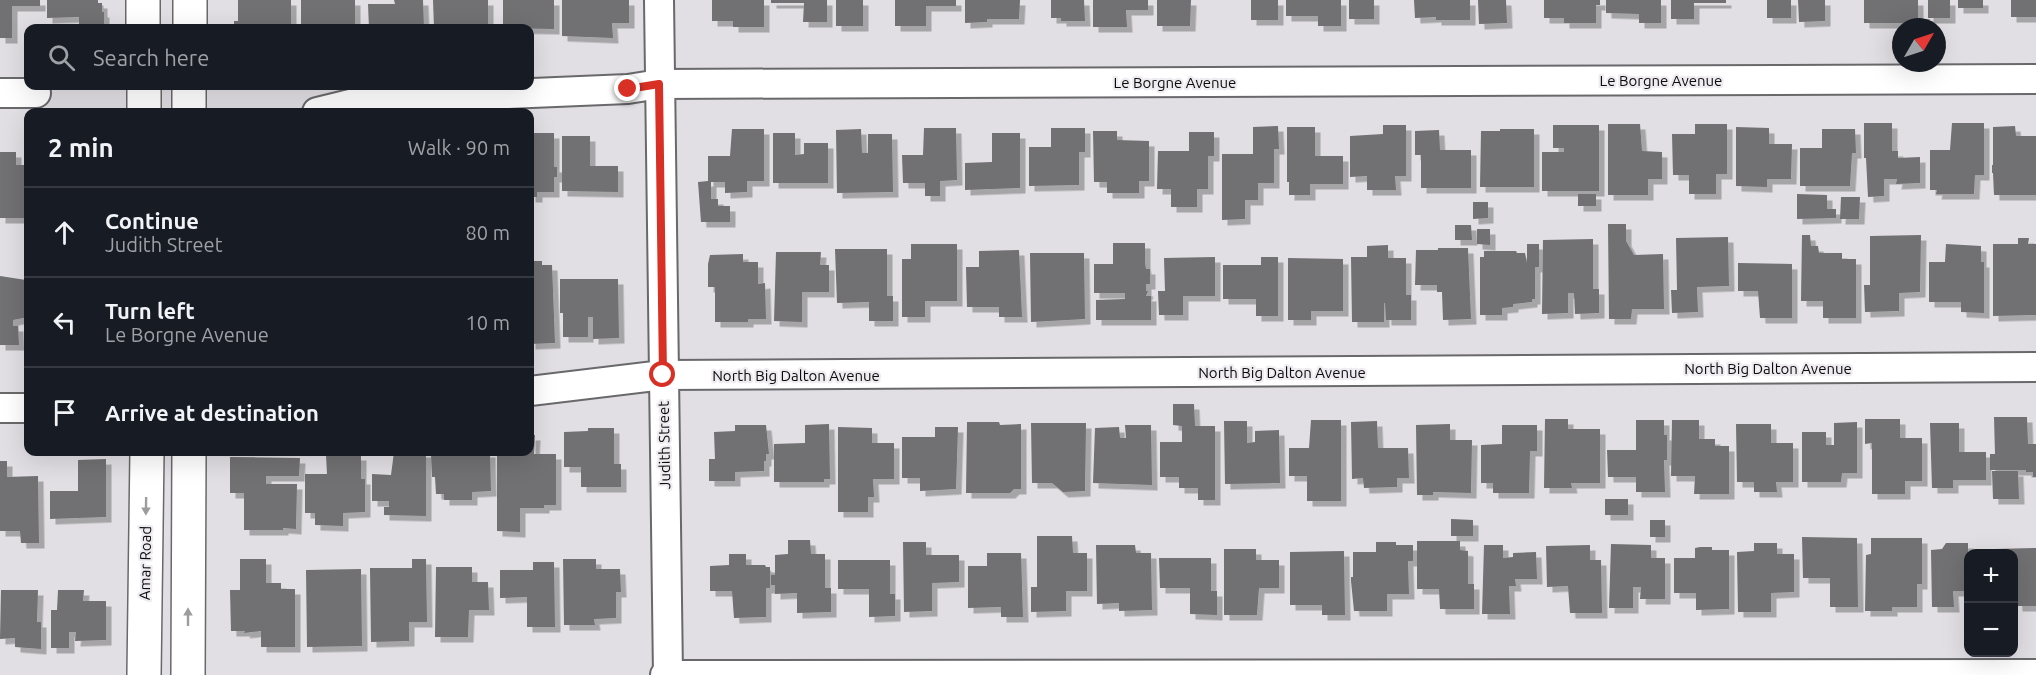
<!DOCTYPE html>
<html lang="en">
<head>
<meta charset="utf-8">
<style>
  :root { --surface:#171b24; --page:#242831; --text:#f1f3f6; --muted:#9ea1a6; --line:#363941 }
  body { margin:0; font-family:Ubuntu,sans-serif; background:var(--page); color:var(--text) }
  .controls { position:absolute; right:18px; bottom:18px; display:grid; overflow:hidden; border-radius:12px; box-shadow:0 6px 24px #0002 }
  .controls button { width:54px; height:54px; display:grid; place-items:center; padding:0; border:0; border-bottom:2px solid var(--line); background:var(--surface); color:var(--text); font:30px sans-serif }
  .compass { position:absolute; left:1892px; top:18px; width:54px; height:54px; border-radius:50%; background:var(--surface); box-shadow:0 6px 24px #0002; rotate:51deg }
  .stop { position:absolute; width:18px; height:18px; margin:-14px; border:4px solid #d93025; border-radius:50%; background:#fff }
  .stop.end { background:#d93025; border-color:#fff; box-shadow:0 2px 6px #0008 }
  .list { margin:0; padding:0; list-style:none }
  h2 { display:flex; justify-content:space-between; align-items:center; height:78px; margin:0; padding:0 24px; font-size:26px }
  h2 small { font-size:20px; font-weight:400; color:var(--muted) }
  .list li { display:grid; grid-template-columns:39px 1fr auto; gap:18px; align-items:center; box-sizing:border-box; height:90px; padding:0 24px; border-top:2px solid var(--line) }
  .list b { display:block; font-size:22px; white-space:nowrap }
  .list p { margin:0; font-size:20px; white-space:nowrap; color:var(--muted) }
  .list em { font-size:20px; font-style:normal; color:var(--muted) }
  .icon { flex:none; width:33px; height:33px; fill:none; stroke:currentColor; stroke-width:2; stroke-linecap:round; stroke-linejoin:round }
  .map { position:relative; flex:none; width:2036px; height:675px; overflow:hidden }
  .search { position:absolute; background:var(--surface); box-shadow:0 6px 24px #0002; left:24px; top:24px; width:510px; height:66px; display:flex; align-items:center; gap:15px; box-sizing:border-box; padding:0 21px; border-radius:12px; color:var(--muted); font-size:22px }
  .panel { position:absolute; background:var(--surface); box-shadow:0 6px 24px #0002; left:24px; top:108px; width:510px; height:348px; border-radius:12px }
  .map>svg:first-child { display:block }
</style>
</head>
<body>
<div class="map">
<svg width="2036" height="675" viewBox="0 0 2036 675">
  <defs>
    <filter id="shadow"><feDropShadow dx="5.5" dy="5.5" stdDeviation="0" flood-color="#0004"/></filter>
  </defs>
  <rect width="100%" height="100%" fill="#e1dfe3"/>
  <path fill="#716f73" filter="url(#shadow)" d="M0 0H40V6H12V38H0Z
    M47 0H98V3H102V12H104V28H79V17L47 18Z
    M238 0H291V28L234 27V21H238Z
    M301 0H355V28H301Z
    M394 0H423L424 28H369L368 4H395Z
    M433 0H488V28H434Z
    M503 0H554V29L498 28V24H503Z
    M562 0H629V23H612L613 38 562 36Z
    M712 0H764V27H733V21H712Z
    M771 0H827V22H803L804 3H771Z
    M836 0H863V26H836Z
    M895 0H956V6H926V26H895Z
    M965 0H1020L1019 19H987V22L965 23Z
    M1051 0H1084L1085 21H1061V18H1051Z
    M1093 0H1148V10H1126L1127 27H1093Z
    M1157 0H1191L1190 26H1157Z
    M1251 0H1278V20H1251Z
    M1286 0H1341V26H1318V16H1286Z
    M1349 0H1374V19H1349Z
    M1414 0H1470V20H1436V17L1415 18Z
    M1478 0H1506L1507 23 1479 24Z
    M1544 0H1600V5H1596V23H1564V18H1544Z
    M1606 0H1661V23H1639V14L1606 13Z
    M1671 0H1726V3H1694V19H1671Z
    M1767 0H1791V18H1767Z
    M1798 0H1825V21L1799 22Z
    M1864 0H1918V23H1864Z
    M1928 0H1950V18H1928Z
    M1958 0H1983V8H1958Z
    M2011 0H2036V17H2011Z
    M1864 123H1892V151H1898V158L1920 157V183L1896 184 1897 179H1884V196L1868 197 1866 158H1864Z
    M1952 123H1984V175H1975L1974 194H1936L1937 190H1930V150H1950Z
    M1608 124H1640L1642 151 1662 152V179H1648V195H1608Z
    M1695 124H1727V174H1716V194H1689V175H1673L1672 134H1695Z
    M1383 125H1406V176H1395L1396 190H1367V176L1350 177V136L1383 134Z
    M1553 125H1599V191H1542V152H1564V148H1553Z
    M1278 126 1279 149H1274V183H1258V200H1245V219L1222 220V154H1253V127Z
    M2015 126 2016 136H2036V195H1994L1993 173H1992V165H1993V127Z
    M1287 127H1315V156H1343V184H1310V195H1289V182H1287Z
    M1736 127 1769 128V144H1792L1791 179H1767V187L1736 186Z
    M924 128H956L957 180 940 181V196H925V183H903L902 155H923Z
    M1051 128H1085V152H1079V185L1029 186V147H1051Z
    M732 129H764V181H747V192L725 193V182H711V199H718V206H730V222H701L698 182 708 181V156H730Z
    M861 129 862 153H868V134H892L893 192 837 193 836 130Z
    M1500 129H1534V187H1480L1481 131H1500Z
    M1822 129H1855L1856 153H1852L1850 186H1800V148H1822Z
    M1439 130 1440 150H1471V188H1421V155H1415V131Z
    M1093 131H1117V140L1149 141V181H1139V193H1107V182H1094Z
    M1189 132H1214V156H1208V189H1197V207H1171V189H1157L1158 151H1189Z
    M530 133H554V167H557V177H554V192H537V197H530Z
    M773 133H795V155L804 154V143H828V183H773Z
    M992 133H1020V188L965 190V163L992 162Z
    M562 136H590V166H618V192L562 191Z
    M0 152H16V165H28V218H0Z
    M1578 194H1596V206H1578Z
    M1797 194 1827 195V209H1836V218L1797 219Z
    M1841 197H1860L1859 219H1840Z
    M1473 202H1488V218L1473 219Z
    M1608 224H1626V241L1634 255 1663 254 1664 309H1632L1631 319H1609Z
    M1455 225H1471L1472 240H1455Z
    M1477 229H1490V245L1477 244Z
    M1802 235H1810L1811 246H1818L1819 253H1842V259H1856V318H1823V301H1801Z
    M1921 235 1920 292 1899 293V311L1865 312 1864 285H1870V236Z
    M1728 237 1729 286 1697 287 1698 312 1672 313 1671 290H1677L1676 238Z
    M2018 238H2029L2028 244H2036V315L1993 316V244H2018Z
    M1593 239V289H1599V313L1575 314 1574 293H1568V313L1542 314 1543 240Z
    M1113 243H1145V263L1146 269H1150V284H1146V291H1148L1146 296H1151V320H1096V300L1125 299V293H1094V264H1113Z
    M911 244H957V301H925V317H902V259H911Z
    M1527 244H1539V267H1535V299H1532V302L1513 304V307L1502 308V315H1480V257H1484V251H1516L1517 253H1525L1527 263Z
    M1946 244 1981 246V262H1984V313L1961 312V302H1929V262H1945Z
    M1388 245V258H1406V295H1411V320H1386L1385 303H1384V322H1352L1351 257H1367V246Z
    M1438 248H1468L1471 319 1443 320 1442 292H1437V285H1415L1416 250H1438Z
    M835 249H887V296H893V321H869V302L837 303Z
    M1019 250 1022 317H999V307H967L966 267H979V251Z
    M776 252H821L820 265H829V292H802V322L774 321Z
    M1030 253H1084L1085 319 1031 322Z
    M743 254V262H758V284L765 283 766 319H748V322H715V287H708V264L710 255Z
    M1215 257V296H1183V315H1159L1158 291H1165L1164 258Z
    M1261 257H1278V316H1256V299H1223V265H1261Z
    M1288 258 1343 259V311H1311V320H1288Z
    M530 261H542V265H552L555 343 530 344Z
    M1738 263 1792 264V318H1760L1758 291H1738Z
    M26 270H28V317L13 320V326H18L19 345H0V276L26 280Z
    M560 279H618L619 338 593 339V317H588V337H563V313H560Z
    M1173 404H1194L1195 426H1215V500H1198V488H1179V477H1160V442H1182V426L1173 425Z
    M1994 417H2027L2028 444H2036V477H2033V472H2026V470H1990V454H1995Z
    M1545 419H1568V429H1600V483H1571L1572 488H1544Z
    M1865 419H1900V438H1922V481H1905V494H1872V443L1865 444Z
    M1311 420H1341V501H1307V476H1289V448H1309Z
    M1636 420H1664V435H1667V460H1664L1665 492H1636V477H1608L1607 450H1636Z
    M1672 420H1699V439H1715V446H1729V494H1694L1695 476H1671Z
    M1224 421H1247V443L1255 442V431L1279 430 1280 483 1225 484Z
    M1377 421 1378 448H1408L1409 478H1397V487L1364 488 1363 478 1352 479 1351 422Z
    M967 422H999L1000 425 1021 424V489H1014L1010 493H966Z
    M1857 422V473H1842L1841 482H1802V432H1826V445H1834V423Z
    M1031 423H1086L1085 491 1063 492 1052 483H1032Z
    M1930 423H1959V452H1986V480H1953V488H1932Z
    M829 424 830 479H824V482H774V444L805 443V425Z
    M1450 424V440H1472L1471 493 1433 492V495H1417L1416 425Z
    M1736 424H1771V443H1793V482H1776L1777 492H1754V482H1737Z
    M735 425H766L769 454H766V461H764V471L735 472V481H709V459H715L714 432 735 431Z
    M1125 425H1151L1152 485 1093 483 1095 428 1119 427 1120 438H1126Z
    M1502 425H1537V451H1530L1529 493H1493V483H1481V445L1502 444Z
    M838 427 872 428V443H894V479H873L874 497H868V512H838Z
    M935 427H958L956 489 920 491V478H902V437H935Z
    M588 428H614V464H621V487H581V467H564V432L588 431Z
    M530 435H535L534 454H556V505H544V508H520V532L497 531V452H530Z
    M394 452H426V516L384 515V507H389V501H372V474L391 475Z
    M435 452H490L491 491 472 492V500H444V494H436L435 477H432L431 455H435Z
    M326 455H361V479H365V512L343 513V526L315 525V513H305V474H327Z
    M230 457 300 458 299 476H266V484H297L296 529 283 528V530H244V493H230Z
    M106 459V517L50 519V491H78V460Z
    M0 461H7V477L38 476 39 543H21L20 531H0Z
    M1992 471H2018L2019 499H1993Z
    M1605 499H1628V515H1605Z
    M1451 519 1473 520V536H1451Z
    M1650 520H1665V537H1650Z
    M1037 536H1072L1073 553H1087V591H1066V611L1031 612V587H1037Z
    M1802 537 1857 538 1858 607H1830V578H1803Z
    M1871 538H1922V584H1917V607H1892V611H1865L1866 555 1871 554Z
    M788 540H810L811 554H825V588H831V612L797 613V593L775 594V585H771V575H775V555L788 554Z
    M1417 541H1460V550L1468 551V584H1474V609H1440L1439 589H1417Z
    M903 542H926V555H959V582L932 583V611L904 612Z
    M1376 542H1396V545H1413V561H1408L1409 594H1387V611H1354L1351 581V577H1353V552H1376Z
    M1754 543H1777V554H1794V592L1771 593V612H1738L1737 552 1754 551Z
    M1946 543H1968V591H1953L1954 607H1932L1931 550 1942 549Z
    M1611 544 1651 545V558H1665V599H1640L1641 587H1633V608H1609Z
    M1096 545H1135L1136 553H1151L1152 610 1119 611V603L1097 604Z
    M1484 545H1503V558L1513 557V553L1536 552 1537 579H1515L1516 586H1509L1510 614H1482Z
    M1590 545V560H1601L1602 613H1570L1568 586 1547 587 1546 546Z
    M1700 547H1712V550H1729V609L1696 610V593H1674V558H1695V548Z
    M2036 548V606H2017L2016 587H2014V554H1995V549Z
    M1224 549H1256V560H1279V588H1259L1257 615H1224Z
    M1344 551 1345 615H1322V605H1290V552Z
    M987 553H1021L1023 617H1001V607L968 608V566H987Z
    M729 554H746V565H765L766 567H770V588H766V617L734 618 732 591H710V566L729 565Z
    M1159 558H1211V591H1217V615L1190 614V588H1160Z
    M240 559H266V583H281V589H295V647H261V631L244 633 245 631H231L230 590H240Z
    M412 559H426L427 622H409V641L371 642 370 568H412Z
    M563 559H596V569H620L621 592H616V618L594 619 595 625H564Z
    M838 560H890V594H895V616L869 617V589H838Z
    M533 562H554L555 627H527V597L500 598V570H533Z
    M436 567H472V582H488L489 610H469L468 637H435Z
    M361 569 362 646 307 647 306 570Z
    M1 590H38L37 622H41V649L15 647V638L0 639Z
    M58 590H84L83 601H106V640L75 641 76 632H69V648H51V610H57Z"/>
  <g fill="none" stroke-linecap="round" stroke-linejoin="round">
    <g stroke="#69686b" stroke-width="32">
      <path id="street" d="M659 0 668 675
        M0 93H36
        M317 112 366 100 628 89 659 84 2036 79
        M530 391 663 375 2036 367
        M0 408H28
        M665 675 2036 674"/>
    </g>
    <g stroke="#69686b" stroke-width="36">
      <path id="secondary" d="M143 0V28
        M190 28V0
        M144 86V112
        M189 112V86
        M144 675 147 452
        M188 675 189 452"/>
    </g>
    <use href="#street" stroke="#fff" stroke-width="28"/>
    <use href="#secondary" stroke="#fff" stroke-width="33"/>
  </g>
  <defs><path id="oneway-solid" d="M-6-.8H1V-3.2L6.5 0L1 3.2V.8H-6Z" transform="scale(1.5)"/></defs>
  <g fill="#9e9d9e">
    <use href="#oneway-solid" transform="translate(146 506) rotate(91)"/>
    <use href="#oneway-solid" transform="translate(188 617) rotate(-90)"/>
  </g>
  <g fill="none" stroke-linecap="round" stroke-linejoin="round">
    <path stroke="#d93025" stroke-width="8" d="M628 89 659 84 663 375"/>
  </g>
  <g text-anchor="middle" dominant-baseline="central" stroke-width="4.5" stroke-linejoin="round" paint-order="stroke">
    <g font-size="15" fill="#0c0b0d" stroke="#eeecf0">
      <text x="1661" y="80">Le Borgne Avenue</text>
      <text x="1175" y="82">Le Borgne Avenue</text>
      <text x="1768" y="368">North Big Dalton Avenue</text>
      <text x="1282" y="372">North Big Dalton Avenue</text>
      <text x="796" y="375">North Big Dalton Avenue</text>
      <text transform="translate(664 445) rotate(-91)">Judith Street</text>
      <text transform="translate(145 563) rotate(-89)">Amar Road</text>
    </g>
  </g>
</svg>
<div class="controls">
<button>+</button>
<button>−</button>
</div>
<svg class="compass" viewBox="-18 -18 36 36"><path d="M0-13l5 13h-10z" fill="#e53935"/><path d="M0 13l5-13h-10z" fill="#9ea1a6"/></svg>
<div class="stop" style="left:663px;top:375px"></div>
<div class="stop end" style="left:628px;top:89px"></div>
<div class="search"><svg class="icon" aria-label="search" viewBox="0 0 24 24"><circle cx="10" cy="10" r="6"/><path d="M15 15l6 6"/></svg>Search here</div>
<section class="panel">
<h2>2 min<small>Walk · 90 m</small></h2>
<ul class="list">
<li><svg class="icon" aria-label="ahead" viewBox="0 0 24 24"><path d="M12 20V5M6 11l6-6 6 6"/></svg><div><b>Continue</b><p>Judith Street</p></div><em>80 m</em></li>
<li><svg class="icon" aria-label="left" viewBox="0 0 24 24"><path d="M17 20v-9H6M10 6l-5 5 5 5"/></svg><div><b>Turn left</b><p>Le Borgne Avenue</p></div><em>10 m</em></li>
<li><svg class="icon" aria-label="arrive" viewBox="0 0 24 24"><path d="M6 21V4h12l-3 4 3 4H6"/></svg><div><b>Arrive at destination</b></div></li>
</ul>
</section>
</div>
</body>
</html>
